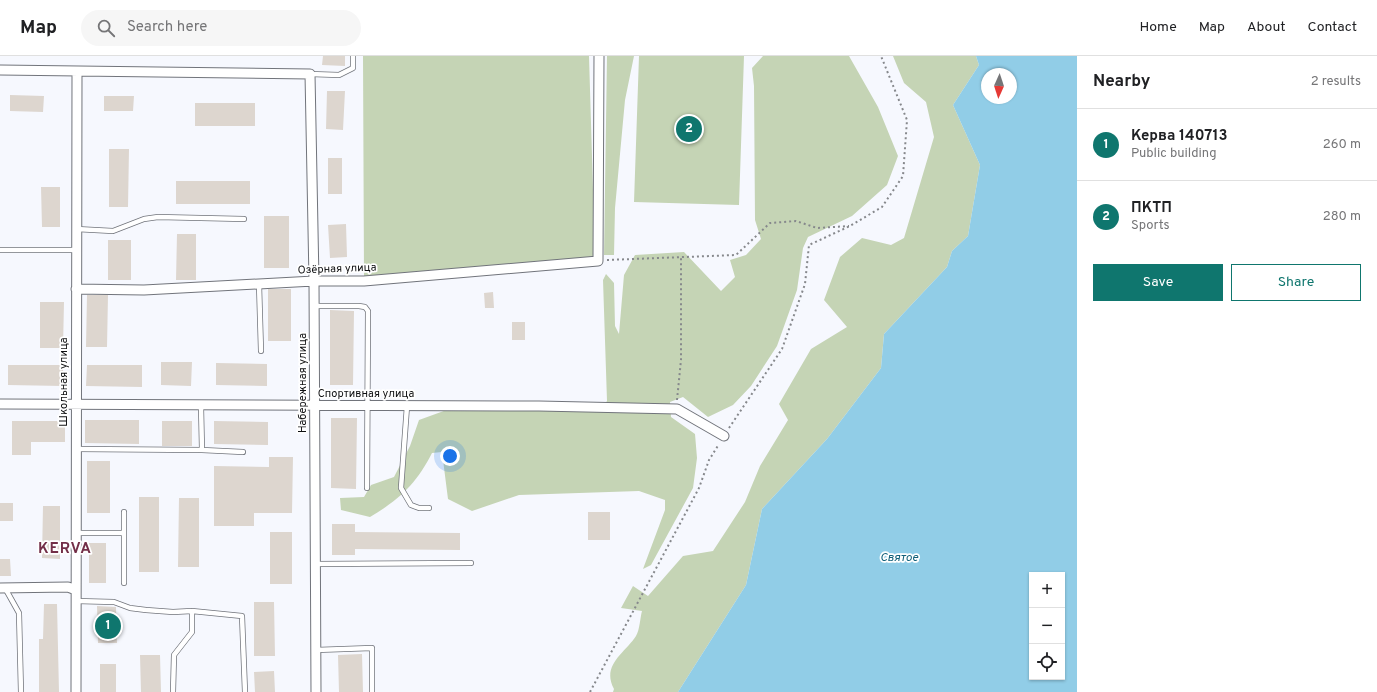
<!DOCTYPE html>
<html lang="en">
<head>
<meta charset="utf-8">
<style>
  :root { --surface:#fff; --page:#f6f6f6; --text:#202124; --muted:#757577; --line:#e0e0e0; --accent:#0f766e }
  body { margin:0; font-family:Overpass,sans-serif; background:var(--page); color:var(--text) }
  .controls { position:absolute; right:12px; bottom:12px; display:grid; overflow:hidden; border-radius:0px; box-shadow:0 1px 3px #0004 }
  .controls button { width:36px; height:36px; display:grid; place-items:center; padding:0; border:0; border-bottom:1px solid var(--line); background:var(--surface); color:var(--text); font:20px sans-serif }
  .compass { position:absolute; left:981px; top:12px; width:36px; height:36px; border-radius:50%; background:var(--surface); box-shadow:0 1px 3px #0004; rotate:183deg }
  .you { position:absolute; left:450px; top:400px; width:14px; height:14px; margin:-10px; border:3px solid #fff; border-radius:50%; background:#1a73e8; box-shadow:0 0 0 6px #1a73e833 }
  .badge { display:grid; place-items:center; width:26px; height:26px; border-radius:50%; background:var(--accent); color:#fff; font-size:13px; font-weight:700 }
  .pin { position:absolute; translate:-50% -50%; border:2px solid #fff; box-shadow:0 1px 4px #0006 }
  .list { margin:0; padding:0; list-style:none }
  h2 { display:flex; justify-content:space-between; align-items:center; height:52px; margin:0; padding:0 16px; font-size:17px }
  h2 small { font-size:13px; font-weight:400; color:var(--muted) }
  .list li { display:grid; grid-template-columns:26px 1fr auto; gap:12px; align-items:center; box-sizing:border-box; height:72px; padding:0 16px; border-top:1px solid var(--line) }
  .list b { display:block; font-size:15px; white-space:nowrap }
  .list p { margin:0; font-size:13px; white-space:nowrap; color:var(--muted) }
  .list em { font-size:13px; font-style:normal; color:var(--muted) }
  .actions { display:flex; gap:8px; padding:12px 16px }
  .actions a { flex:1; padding:9px 0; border:1px solid var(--accent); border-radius:0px; text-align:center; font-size:14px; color:var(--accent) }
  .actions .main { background:var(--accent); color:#fff }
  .icon { flex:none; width:22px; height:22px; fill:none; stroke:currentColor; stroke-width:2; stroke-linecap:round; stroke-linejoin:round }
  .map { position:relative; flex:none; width:1077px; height:636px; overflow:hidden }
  header { display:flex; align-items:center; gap:24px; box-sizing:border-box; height:56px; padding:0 20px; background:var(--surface); border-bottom:1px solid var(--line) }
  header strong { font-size:19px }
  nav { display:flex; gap:22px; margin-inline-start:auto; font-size:14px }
  .search { width:280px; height:36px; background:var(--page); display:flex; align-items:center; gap:10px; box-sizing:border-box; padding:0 14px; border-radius:22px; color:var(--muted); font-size:15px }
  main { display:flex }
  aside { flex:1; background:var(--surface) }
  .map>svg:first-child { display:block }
</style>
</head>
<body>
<header>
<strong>Map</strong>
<div class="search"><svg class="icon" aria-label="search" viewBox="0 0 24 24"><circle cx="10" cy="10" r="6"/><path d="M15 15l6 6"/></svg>Search here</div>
<nav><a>Home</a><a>Map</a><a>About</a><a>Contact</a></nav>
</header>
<main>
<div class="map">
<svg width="1077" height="636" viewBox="0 0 1077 636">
  <rect width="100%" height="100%" fill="#f6f8fe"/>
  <path fill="#c5d4b5" d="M363 0H589L595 201 364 220Z
    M607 0H634L625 44 615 152 614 199H604Z
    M639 0H744L739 149 634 146Z
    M763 0H849L878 51 898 100 887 129 852 160 808 181 803 192 797 234 777 290 751 330 733 349 708 361 683 341 670 346 671 361 695 378 697 402 693 432 651 509 643 513 665 454V444L639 435 519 439 472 455 448 443 442 396 432 397C417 427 399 444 370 461L341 454 340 442 364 441 371 429 394 421 410 390 419 364 463 348 604 349 607 345 603 224 606 218 614 227 615 270 619 278 624 219 635 199 684 196 721 235 735 221 730 204 746 199 761 183 755 164 754 30 752 12Z
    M893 0H976L979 9 953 49 980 109 968 180 952 195 947 211 884 278 881 312 827 383 762 453 746 529 678 636H613L614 633C601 609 625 597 636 580 640 573 640 562 642 555L621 552 633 530 648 540 683 500 713 495 745 446 760 410 788 364 779 348 811 293 847 271 824 244 840 201 862 182 891 189 904 182 934 81 926 46 904 27Z"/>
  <path fill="#91cde7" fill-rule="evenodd" d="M976 0H1077V636H678L746 529 762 453 827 383 881 312 884 278 947 211 952 195 968 180 980 109 953 49 979 9ZM987 18H1011V42H987ZM1032 519H1062V621H1032Z"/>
  <path fill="#ddd6cf" d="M323 0H345V10L322 9Z
    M327 35H345L343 74 326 73Z
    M10 39 44 40 43 56 10 55Z
    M104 40H134L133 55H104Z
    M195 47H255V70H195Z
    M109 93H129L128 151H109Z
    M328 102H342V138H328Z
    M176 125H250V148H176Z
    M41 131H60V171H42Z
    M264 160H289V212H264Z
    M346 168 347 201 330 202 328 169Z
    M177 178H196V224H176Z
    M108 184H131V224H108Z
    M268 233H291V285H268Z
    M493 236 494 252H485L484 237Z
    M87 239H108L107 291H86Z
    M40 246H64L63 292H40Z
    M330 254 354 255 353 329H330Z
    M512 266H525V284H512Z
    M161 306H192L191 330 161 329Z
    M216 307 267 308V330L216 329Z
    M8 309H63V330L8 329Z
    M87 309H142V331L86 330Z
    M331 362H357L356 433 331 432Z
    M85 364H139V388L85 387Z
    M12 365H65V386H31V399H12Z
    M162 365H192V390H162Z
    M214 365 268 366V389L214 388Z
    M269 401H293L292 457H254V470H214V410L269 411Z
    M87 405H110V457H87Z
    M139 441H159V516H139Z
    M179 442H199V511H178Z
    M0 447H13V465H0Z
    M43 450H60V503L42 502Z
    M588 456H610V484H588Z
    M332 468H355V476L460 477V494L355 493V499H332Z
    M270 476H292V528H270Z
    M89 487H106V527H89Z
    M0 503H10L11 520H0Z
    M254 546H274L275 600H254Z
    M44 548H57L59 636H39V583H43Z
    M97 550 116 551 117 587H98Z
    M362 598 363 636H339L338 599Z
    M140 599H160L161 636H141Z
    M100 608H116V636H100Z
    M274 615 275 636H255L254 616Z"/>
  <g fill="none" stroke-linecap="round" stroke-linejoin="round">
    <g stroke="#71747b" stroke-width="6">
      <path id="lane" d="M310 18 339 19 353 12V0
        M76 173 113 175 144 163 158 161 244 163
        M0 194H76
        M259 228 261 295
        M315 250H359L365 251 368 255 367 432
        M201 350 202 394 243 396
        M407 350 401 432 411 449 419 452H429
        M76 393 202 394
        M124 456V477
        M76 477H124V527
        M316 508 471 507
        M5 532 19 557 21 636
        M76 545 114 546 130 552 146 554 173 556 192 555V576L174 599 173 636
        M192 555 242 560 245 636
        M316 594 372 592V636"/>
    </g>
    <g stroke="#71747b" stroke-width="11">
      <path id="street" d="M0 14 310 18 314 225 316 636
        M76 233 144 234 314 225H364L598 205 599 0
        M0 348 539 350 677 353 724 380
        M0 532 68 531 76 534
        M76 636 77 16"/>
    </g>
    <path stroke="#86888c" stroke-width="2" stroke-dasharray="2 3" stroke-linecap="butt" d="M607 204 736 199 770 167 796 165 817 172 849 170
      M677 344 681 304V201
      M729 372 782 293 805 228 809 189 850 170 882 151 903 120 907 64 881 0
      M590 636 699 432 709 404 719 388"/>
    <use href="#lane" stroke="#fff" stroke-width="4.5"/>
    <use href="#street" stroke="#fff" stroke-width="9"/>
  </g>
  <g text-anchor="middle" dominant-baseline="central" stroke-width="3.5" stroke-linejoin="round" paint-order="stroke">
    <g font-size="11" fill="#0e0f11" stroke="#fff">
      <text transform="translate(337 213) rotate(-2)">Озёрная улица</text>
      <text transform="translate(64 326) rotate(-90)">Школьная улица</text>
      <text transform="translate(303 327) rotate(-90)">Набережная улица</text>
      <text x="366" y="338">Спортивная улица</text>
    </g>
    <g font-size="12" font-style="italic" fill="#12607a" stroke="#fff">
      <text x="899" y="502">Святое</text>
    </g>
    <g font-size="15" font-weight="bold" letter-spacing="1" fill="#732f48" stroke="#fff">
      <text x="65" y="493">KERVA</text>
    </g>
  </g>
</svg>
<div class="controls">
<button>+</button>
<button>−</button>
<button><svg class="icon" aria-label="locate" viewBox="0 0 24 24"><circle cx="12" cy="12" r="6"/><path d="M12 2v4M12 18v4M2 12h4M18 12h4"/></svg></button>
</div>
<svg class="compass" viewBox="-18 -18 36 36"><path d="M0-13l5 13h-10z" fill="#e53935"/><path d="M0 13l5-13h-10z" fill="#757577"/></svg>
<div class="you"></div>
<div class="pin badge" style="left:108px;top:570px">1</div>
<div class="pin badge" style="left:689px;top:73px">2</div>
</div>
<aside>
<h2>Nearby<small>2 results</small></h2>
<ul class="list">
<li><span class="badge">1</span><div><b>Керва 140713</b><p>Public building</p></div><em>260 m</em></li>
<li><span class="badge">2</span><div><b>ПКТП</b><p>Sports</p></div><em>280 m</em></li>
</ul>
<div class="actions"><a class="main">Save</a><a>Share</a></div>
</aside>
</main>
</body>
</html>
